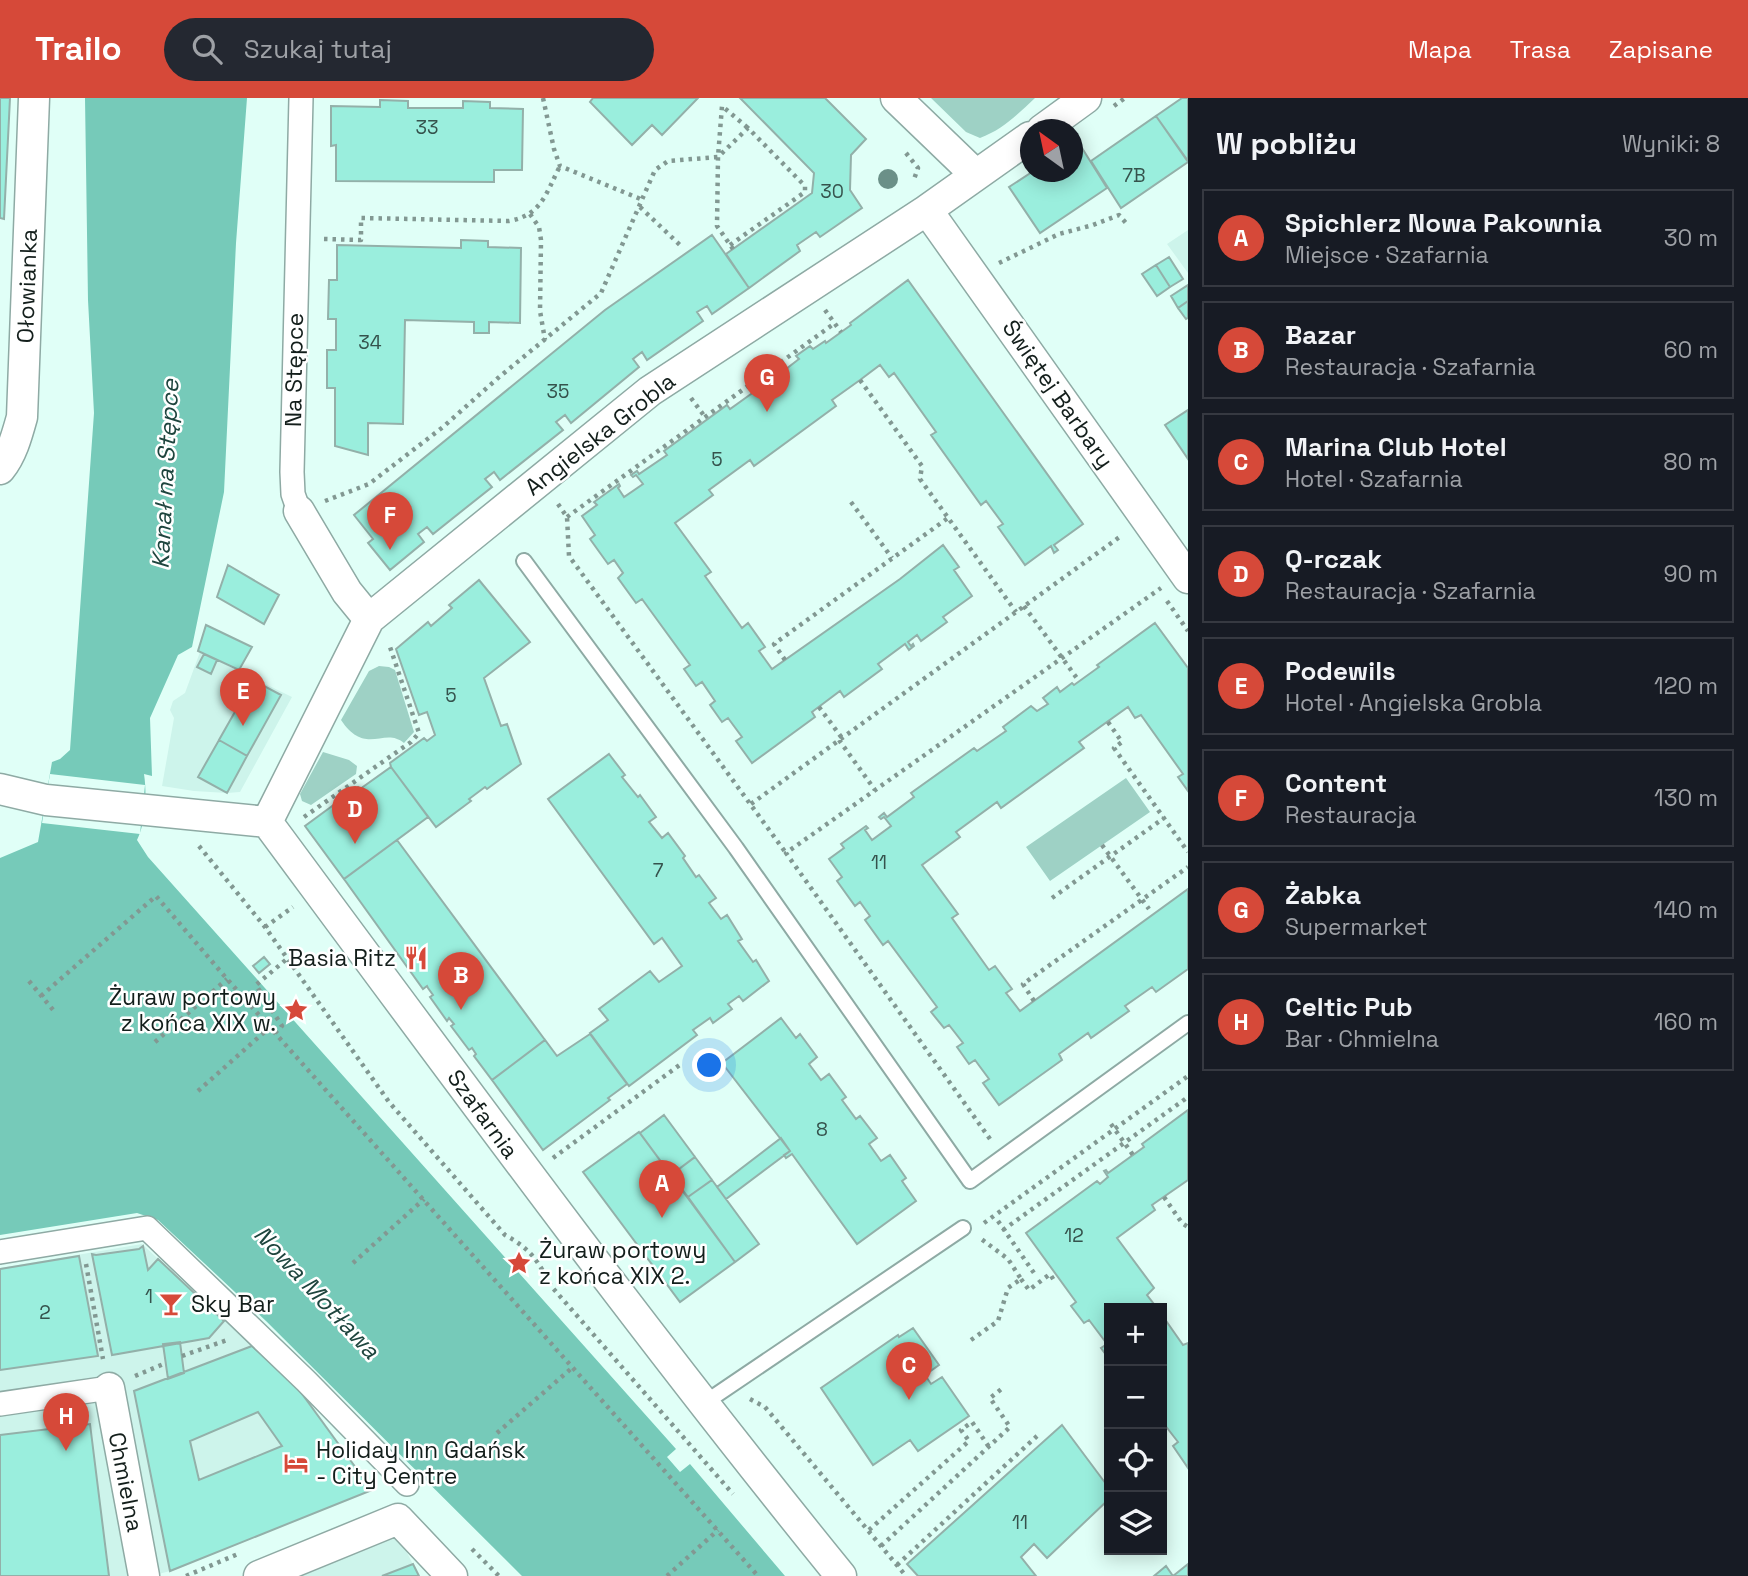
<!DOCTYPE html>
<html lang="pl">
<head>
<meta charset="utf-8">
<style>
  :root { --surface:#171b24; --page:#242831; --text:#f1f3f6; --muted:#9ea1a6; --line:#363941; --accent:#d64939 }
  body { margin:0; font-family:"Space Grotesk",sans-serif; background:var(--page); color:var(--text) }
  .controls { position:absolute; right:21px; bottom:21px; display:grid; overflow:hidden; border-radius:0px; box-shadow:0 4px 18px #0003 }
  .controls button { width:63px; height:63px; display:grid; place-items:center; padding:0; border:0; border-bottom:2px solid var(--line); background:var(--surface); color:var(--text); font:35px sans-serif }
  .compass { position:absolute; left:1020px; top:21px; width:63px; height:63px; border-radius:50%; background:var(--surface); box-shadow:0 4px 18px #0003; rotate:327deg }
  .you { position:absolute; left:710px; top:968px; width:24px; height:24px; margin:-18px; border:5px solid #fff; border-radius:50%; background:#1a73e8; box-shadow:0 0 0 10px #1a73e833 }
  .badge { display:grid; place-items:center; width:46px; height:46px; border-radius:50%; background:var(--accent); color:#fff; font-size:23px; font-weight:700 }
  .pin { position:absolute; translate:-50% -58px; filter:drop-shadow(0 2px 4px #0008) }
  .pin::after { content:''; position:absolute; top:37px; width:24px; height:21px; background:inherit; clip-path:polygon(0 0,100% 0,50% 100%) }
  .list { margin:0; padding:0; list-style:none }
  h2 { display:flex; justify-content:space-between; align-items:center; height:91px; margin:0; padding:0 28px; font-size:30px }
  h2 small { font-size:23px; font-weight:400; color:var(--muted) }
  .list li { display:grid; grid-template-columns:46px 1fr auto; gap:21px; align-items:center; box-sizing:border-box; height:98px; margin:0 14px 14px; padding:0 14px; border:2px solid var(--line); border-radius:0px }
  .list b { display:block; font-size:26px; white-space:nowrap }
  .list p { margin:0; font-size:23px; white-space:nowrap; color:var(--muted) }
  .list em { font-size:23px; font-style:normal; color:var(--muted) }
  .icon { flex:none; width:38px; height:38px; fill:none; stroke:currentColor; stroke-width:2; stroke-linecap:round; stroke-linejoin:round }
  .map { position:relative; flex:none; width:1188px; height:1478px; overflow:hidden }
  header { display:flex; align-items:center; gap:42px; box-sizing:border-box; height:98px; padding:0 35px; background:var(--accent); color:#fff }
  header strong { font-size:33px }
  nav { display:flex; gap:38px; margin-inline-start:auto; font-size:24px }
  .search { width:490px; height:63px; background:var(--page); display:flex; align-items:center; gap:18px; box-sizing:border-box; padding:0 24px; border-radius:38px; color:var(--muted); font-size:26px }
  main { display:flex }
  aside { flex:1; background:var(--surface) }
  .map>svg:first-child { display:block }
</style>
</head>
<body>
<header>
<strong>Trailo</strong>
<div class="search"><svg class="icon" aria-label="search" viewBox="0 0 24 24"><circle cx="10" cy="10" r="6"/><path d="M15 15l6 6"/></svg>Szukaj tutaj</div>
<nav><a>Mapa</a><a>Trasa</a><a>Zapisane</a></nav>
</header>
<main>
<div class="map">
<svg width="1188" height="1478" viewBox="0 0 1188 1478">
  <rect width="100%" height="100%" fill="#e0fff7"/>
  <path fill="#cdf4eb" d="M1188 132V175L1167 146Z
    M200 554 292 599 240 694 227 695 194 693 162 688 174 620 170 612 173 603 185 595Z
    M142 1146 297 1289 372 1392 170 1473 151 1478H0V1170Z
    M398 1437 419 1478H302Z"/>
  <path fill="#9ed1c5" d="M931 0H1035C1018 16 1002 32 980 40L966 34Z
    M379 568 389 569 395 572 414 634 404 645C384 628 366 659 341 622L369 573Z
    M323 654 349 662 357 668 356 676 311 707 302 703 300 696Z
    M1126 680 1150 714 1050 783 1026 749Z"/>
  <path fill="#76cab9" d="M85 0H247L236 145 224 394 192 549 178 557 150 620 152 678 144 676C147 696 146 724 137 742L148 759 676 1351 667 1359 680 1374 690 1366 785 1478H522L266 1223 158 1122 137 1115 0 1137V760L38 744 52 664 60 661 70 652 94 315 88 202Z"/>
  <path fill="#e0fff7" d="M50 676 145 687 140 736 42 725Z"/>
  <path fill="#9aeedd" stroke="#93b0a9" stroke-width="2" fill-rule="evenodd" d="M0 0H10L4 121 0 120Z
    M593 0H698L662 37 652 27 632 47 590 4Z
    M740 0H825L866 41 851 57 850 92 862 110 820 139 816 134 797 147 800 153 749 190 726 156 812 95 814 75Z
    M1182 0H1188V63L1156 18Z
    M380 2 408 3V10H463V3L490 4V10L523 11 522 72H494V84L336 83V47L331 48V8L380 9Z
    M1156 18 1188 64 1121 110 1091 63Z
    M1077 42 1107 90 1040 135 1009 89 1032 74H1072V45Z
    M712 137 749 190 712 216 707 208 697 214 703 223 647 262 642 254 633 261 639 269 571 325 565 317 556 324 563 332 500 382 494 374 485 381 492 389 433 436 427 429 418 436 424 444 390 472 368 445 373 441 354 417 605 212Z
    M461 142 488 143V149L521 150 520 225 489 224V235H474V224L405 222 403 326 368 325V357L335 348V290H327V252H336V221H328L329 182H337V147L461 150Z
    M1169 159 1183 181 1170 189 1156 167Z
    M1156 167 1170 189 1157 198 1142 176Z
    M908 182 1083 426 1054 447 1058 452 1054 455 1051 448 1025 467 998 429 1003 426 986 403 981 407 931 337 936 334 894 275 889 279 880 267 860 282 832 302 836 308 754 368 750 362 709 392 713 397 675 425 711 474 705 478 742 530 748 525 765 549 759 553 772 571 900 481 943 447 959 469 954 472 972 498 943 519 947 524 921 543 917 537 908 544 911 548 913 546 914 548 909 552 905 546 878 566 882 571 844 599 840 593 812 614 815 619 752 665 736 643 742 639 728 620 722 624 710 607 715 603 702 584 696 588 684 571 690 567 642 501 636 505 618 480 623 475 614 462 608 466 590 441 595 437 582 418 597 407 594 404 619 386 620 388 618 390 624 399 643 386 636 377 633 379 631 377 637 373 639 376 667 357 664 353 727 307 730 311 758 291 756 287 783 267 786 271 799 261 796 258 810 248 813 251 825 243 826 245 851 227 850 225Z
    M1188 187V203L1178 210 1171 198Z
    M1188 203V220L1186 221 1178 210Z
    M1188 312V361L1165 327Z
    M228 467 279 497 264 526 217 499Z
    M479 482 530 544 484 580 501 628 507 626 521 666 487 691 485 689 469 701 471 703 436 729 391 669 390 665 424 640 427 643 435 637 427 614 419 617 396 551 428 524 431 528 452 510 449 507Z
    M1155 525 1188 570V693L1178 679 1183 676 1141 617 1135 620 1128 609 1079 644 1084 650 1001 710 997 704 956 734 960 739 922 767 958 816 952 820 989 872 995 868 1012 891 1006 895 1020 913 1188 791V871L1156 894 1152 889 1125 908 1129 913 1091 940 1088 935 1059 956 1062 962 999 1007 983 985 989 981 975 962 969 966 957 949 963 945 949 927 944 930 931 914 937 909 888 843 883 847 865 822 870 818 860 804 855 808 837 783 842 779 829 761 844 750 841 746 866 728 868 730 865 732 872 742 891 728 884 719 881 721 879 719 884 715 887 719 914 699 911 695 974 650 977 653 1006 633 1003 629 1031 608 1037 613 1048 606 1043 600 1057 589 1060 594 1072 585 1074 587 1099 569 1097 567Z
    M206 527 252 549 239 572 198 553Z
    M204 556 217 562 211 576 197 569Z
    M253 582 281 597 247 658 219 642Z
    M219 642 247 658 227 695 198 679Z
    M609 656 625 677 622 679 638 699 640 697 656 719 649 724 662 740 668 735 685 758 683 760 696 779 699 777 716 800 709 805 721 821 727 817 742 841 738 843 753 864 756 862 769 883 743 903 739 898 728 906 732 911 713 925 710 920 693 932 697 937 629 988 590 935 608 922 599 911 650 873 659 884 682 868 662 840 654 846 548 701Z
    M391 669 428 719 344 781 305 728 358 689 360 691Z
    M397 742 545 942 492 982 474 958 476 956 472 950 469 952 451 928 454 926 449 920 447 923 430 899 433 897 428 890 427 888 423 891 344 781Z
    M264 859 270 866 259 875 253 868Z
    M781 920 796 940 800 936 817 959 809 966 821 982 829 976 846 999 842 1002 856 1021 860 1018 877 1040 869 1046 881 1063 890 1057 906 1080 902 1083 916 1103 857 1146 792 1056 786 1060 784 1057 790 1053 722 965Z
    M590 936 627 986 608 1000 610 1002 543 1052 492 982 545 942 557 958Z
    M1188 1012V1082L1152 1107 1155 1112 1117 1140 1154 1190 1147 1197 1157 1210H1109V1261L1101 1250 1107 1246 1089 1222 1084 1225 1071 1208 1076 1204 1026 1135 1097 1083 1100 1086 1108 1079 1104 1073 1106 1072 1108 1075 1144 1049 1142 1046Z
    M664 1017 695 1059 671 1077 640 1035Z
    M639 1034 735 1164 680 1204 583 1074Z
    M781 1040 790 1053 726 1101 717 1089Z
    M695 1059 712 1082 688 1099 671 1077Z
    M712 1082 759 1146 735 1164 688 1099Z
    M143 1148 148 1172 158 1161 224 1223 209 1240 112 1257 92 1156 96 1157 139 1151Z
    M79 1158 98 1258 0 1272V1171Z
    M1162 1217 1183 1247 1188 1245V1370L1173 1348 1178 1344 1164 1326 1162 1327Z
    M913 1230 939 1267 925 1277 931 1286 942 1279 969 1318 918 1353 910 1342 873 1367 821 1290 898 1237 899 1239Z
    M180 1244 184 1275 168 1281 163 1246Z
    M252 1248 297 1289 372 1392 170 1473 134 1293ZM258 1314 282 1348 199 1382 190 1343Z
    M90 1326 109 1478H0V1337Z
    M1062 1327 1109 1390V1401L1047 1460 1034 1446 1021 1459 1036 1478H918L907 1466Z
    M413 1466 419 1478H382Z
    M1188 1466V1478H1154L1166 1468 1173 1478Z"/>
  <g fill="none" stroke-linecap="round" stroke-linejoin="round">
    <g stroke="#8eaaa4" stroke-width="18">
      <path id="service" d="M524 463 736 750 970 1083 1188 925
        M703 1306 963 1130"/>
    </g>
    <g stroke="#8eaaa4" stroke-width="26">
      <path id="pedestrian" d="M299 413 293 396 292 374 301 0
        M0 1154 147 1130 306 1283 407 1386
        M0 1306 109 1290"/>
    </g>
    <g stroke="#8eaaa4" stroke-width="33">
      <path id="minor" d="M896 0 976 77
        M1042 32 1086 0
        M927 112 1188 480
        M0 371C12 356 17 337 22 319L34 0
        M299 413 347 494 369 521
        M0 691 46 702 267 724C455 978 642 1233 841 1478
        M267 724 369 521 650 293 927 112 1030 39
        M109 1290 144 1478
        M259 1478 398 1421 452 1478"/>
    </g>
    <path stroke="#829892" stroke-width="4.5" stroke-dasharray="3.5 5" stroke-linecap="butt" d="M543 0 554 51 560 68 643 102
      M1114 8 1125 0
      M906 55 918 70 913 84
      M640 109 681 148
      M530 116 539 129 541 142 540 213 545 242
      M324 141 361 142V120L509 123C542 117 546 95 560 68
      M730 147 805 94V88L748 30 718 59 717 128 733 151
      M999 165 1059 136 1093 127 1119 117 1126 125
      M825 212 841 234
      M860 282 922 368 920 381 1016 514
      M691 300 705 319
      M325 403 369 386 443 329 498 280 601 195 655 72 668 63 718 59 722 8 748 30
      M851 404 892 460
      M558 406 567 419 569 458 786 755
      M567 419 835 225
      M1167 503 1188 533
      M1024 508 1079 583
      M785 562 774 546 948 420
      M819 609 842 640
      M1108 624 1122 644 1114 650 1188 754
      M839 642 875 692
      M751 706 1121 438
      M304 719 411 644 419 635 389 546
      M1102 747 1149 811
      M199 748 265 829 389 1004 505 1137C531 1151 538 1163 551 1188L733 1396
      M1052 800 1164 720
      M265 829 293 809
      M29 883 54 913
      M41 898 156 798 227 881 758 1478
      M1034 903 1023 886 1188 769
      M275 935 282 928 256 887 288 860
      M155 944 227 881
      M198 993 270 929
      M1111 1026 1133 1057
      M990 1041 786 755 1161 490
      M553 1060 681 966
      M1164 1099 1182 1125 1188 1129
      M998 1123 1034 1175
      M984 1125 1188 978
      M1003 1132 1188 999
      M353 1165 424 1101
      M86 1166 103 1261
      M1021 1181 1029 1192 1050 1176 1055 1184
      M971 1242 998 1223 1008 1190 1021 1181 1008 1161 980 1140
      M182 1258 227 1242
      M135 1278 166 1265
      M750 1301 765 1309 906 1478
      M497 1335 573 1269
      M869 1432 969 1343 961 1332 972 1324 989 1349
      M881 1448 1010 1329 990 1300 1004 1289
      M472 1451 499 1478
      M897 1467 1037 1338
      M186 1478 238 1456
      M667 1478 718 1432"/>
    <use href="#service" stroke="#fff" stroke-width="14"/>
    <use href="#pedestrian" stroke="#fff" stroke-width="23"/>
    <use href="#minor" stroke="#fff" stroke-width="30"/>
  </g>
  <circle fill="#6b9088" cx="888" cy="81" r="10"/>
  <defs>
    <g id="restaurant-bare" transform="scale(1.89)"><path d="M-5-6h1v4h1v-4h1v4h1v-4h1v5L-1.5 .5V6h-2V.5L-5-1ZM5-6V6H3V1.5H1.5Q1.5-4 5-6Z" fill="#d64939" stroke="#fff" stroke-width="2.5" paint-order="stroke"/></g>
    <g id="sight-bare" transform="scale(1.89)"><path d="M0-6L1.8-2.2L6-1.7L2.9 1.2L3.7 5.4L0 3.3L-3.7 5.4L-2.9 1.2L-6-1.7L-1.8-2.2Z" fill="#d64939" stroke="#fff" stroke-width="2.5" paint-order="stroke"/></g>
    <g id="bar-bare" transform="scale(1.89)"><path d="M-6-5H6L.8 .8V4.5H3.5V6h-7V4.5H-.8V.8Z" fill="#d64939" stroke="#fff" stroke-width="2.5" paint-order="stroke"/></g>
    <g id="hotel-bare" transform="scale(1.89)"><path d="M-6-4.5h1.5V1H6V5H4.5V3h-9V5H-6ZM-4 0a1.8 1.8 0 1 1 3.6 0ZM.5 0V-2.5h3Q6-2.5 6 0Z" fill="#d64939" stroke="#fff" stroke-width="2.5" paint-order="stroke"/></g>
  </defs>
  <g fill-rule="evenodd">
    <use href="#restaurant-bare" x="416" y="860"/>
    <use href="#sight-bare" x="296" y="912"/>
    <use href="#sight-bare" x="519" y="1165"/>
    <use href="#bar-bare" x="171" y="1206"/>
    <use href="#hotel-bare" x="296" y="1365"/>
  </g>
  <g text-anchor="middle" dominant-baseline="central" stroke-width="5" stroke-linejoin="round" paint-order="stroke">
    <g font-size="19" fill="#35524c">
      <text x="427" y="29">33</text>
      <text x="1134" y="77">7B</text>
      <text x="832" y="93">30</text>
      <text x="370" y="244">34</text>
      <text x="558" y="293">35</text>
      <text x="717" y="361">5</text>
      <text x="451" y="597">5</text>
      <text x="879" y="764">11</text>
      <text x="658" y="772">7</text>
      <text x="822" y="1031">8</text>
      <text x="1074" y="1137">12</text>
      <text x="149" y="1198">1</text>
      <text x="45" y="1214">2</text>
      <text x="1020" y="1424">11</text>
    </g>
    <g font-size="23" fill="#131e1b" stroke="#fff">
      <text transform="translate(27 188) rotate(-88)">Ołowianka</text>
      <text transform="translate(294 272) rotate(-89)">Na Stępce</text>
      <text transform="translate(1058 296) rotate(55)">Świętej Barbary</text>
      <text transform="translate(600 336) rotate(-38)">Angielska Grobla</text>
      <text transform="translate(483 1016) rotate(54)">Szafarnia</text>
      <text transform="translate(126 1384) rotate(79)">Chmielna</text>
    </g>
    <g font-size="23" fill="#131e1b" stroke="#fff" text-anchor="start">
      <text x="396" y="860" text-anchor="end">Basia Ritz</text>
      <text x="276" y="899" text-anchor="end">Żuraw portowy<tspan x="276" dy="26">z końca XIX w.</tspan></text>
      <text x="539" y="1152">Żuraw portowy<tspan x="539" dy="26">z końca XIX 2.</tspan></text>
      <text x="191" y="1206">Sky Bar</text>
      <text x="316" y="1352">Holiday Inn Gdańsk<tspan x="316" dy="26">- City Centre</tspan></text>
    </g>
    <g font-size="24" font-style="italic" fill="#1e453e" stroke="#fff">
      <text transform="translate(165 376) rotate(-87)">Kanał na Stępce</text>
      <text transform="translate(317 1194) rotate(47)">Nowa Motława</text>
    </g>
  </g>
</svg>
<div class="controls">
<button>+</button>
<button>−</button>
<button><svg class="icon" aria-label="locate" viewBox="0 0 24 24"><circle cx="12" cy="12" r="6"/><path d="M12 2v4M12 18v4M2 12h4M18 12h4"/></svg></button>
<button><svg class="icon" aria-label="layers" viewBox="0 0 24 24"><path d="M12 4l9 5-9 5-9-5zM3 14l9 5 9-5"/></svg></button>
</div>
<svg class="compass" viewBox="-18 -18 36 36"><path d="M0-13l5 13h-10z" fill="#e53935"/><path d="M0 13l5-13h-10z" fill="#9ea1a6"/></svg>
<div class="you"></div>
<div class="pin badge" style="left:662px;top:1120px">A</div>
<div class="pin badge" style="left:461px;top:912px">B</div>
<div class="pin badge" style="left:909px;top:1302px">C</div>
<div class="pin badge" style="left:355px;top:746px">D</div>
<div class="pin badge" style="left:243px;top:628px">E</div>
<div class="pin badge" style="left:390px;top:452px">F</div>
<div class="pin badge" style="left:767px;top:314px">G</div>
<div class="pin badge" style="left:66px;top:1353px">H</div>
</div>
<aside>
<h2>W pobliżu<small>Wyniki: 8</small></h2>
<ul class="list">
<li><span class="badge">A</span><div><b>Spichlerz Nowa Pakownia</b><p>Miejsce · Szafarnia</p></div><em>30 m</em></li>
<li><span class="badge">B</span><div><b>Bazar</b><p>Restauracja · Szafarnia</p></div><em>60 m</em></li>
<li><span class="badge">C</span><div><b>Marina Club Hotel</b><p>Hotel · Szafarnia</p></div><em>80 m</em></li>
<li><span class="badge">D</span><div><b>Q-rczak</b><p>Restauracja · Szafarnia</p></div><em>90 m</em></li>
<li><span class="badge">E</span><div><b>Podewils</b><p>Hotel · Angielska Grobla</p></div><em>120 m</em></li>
<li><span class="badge">F</span><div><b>Content</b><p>Restauracja</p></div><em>130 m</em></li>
<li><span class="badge">G</span><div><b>Żabka</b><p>Supermarket</p></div><em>140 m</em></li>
<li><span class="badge">H</span><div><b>Celtic Pub</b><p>Bar · Chmielna</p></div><em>160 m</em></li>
</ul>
</aside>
</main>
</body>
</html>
